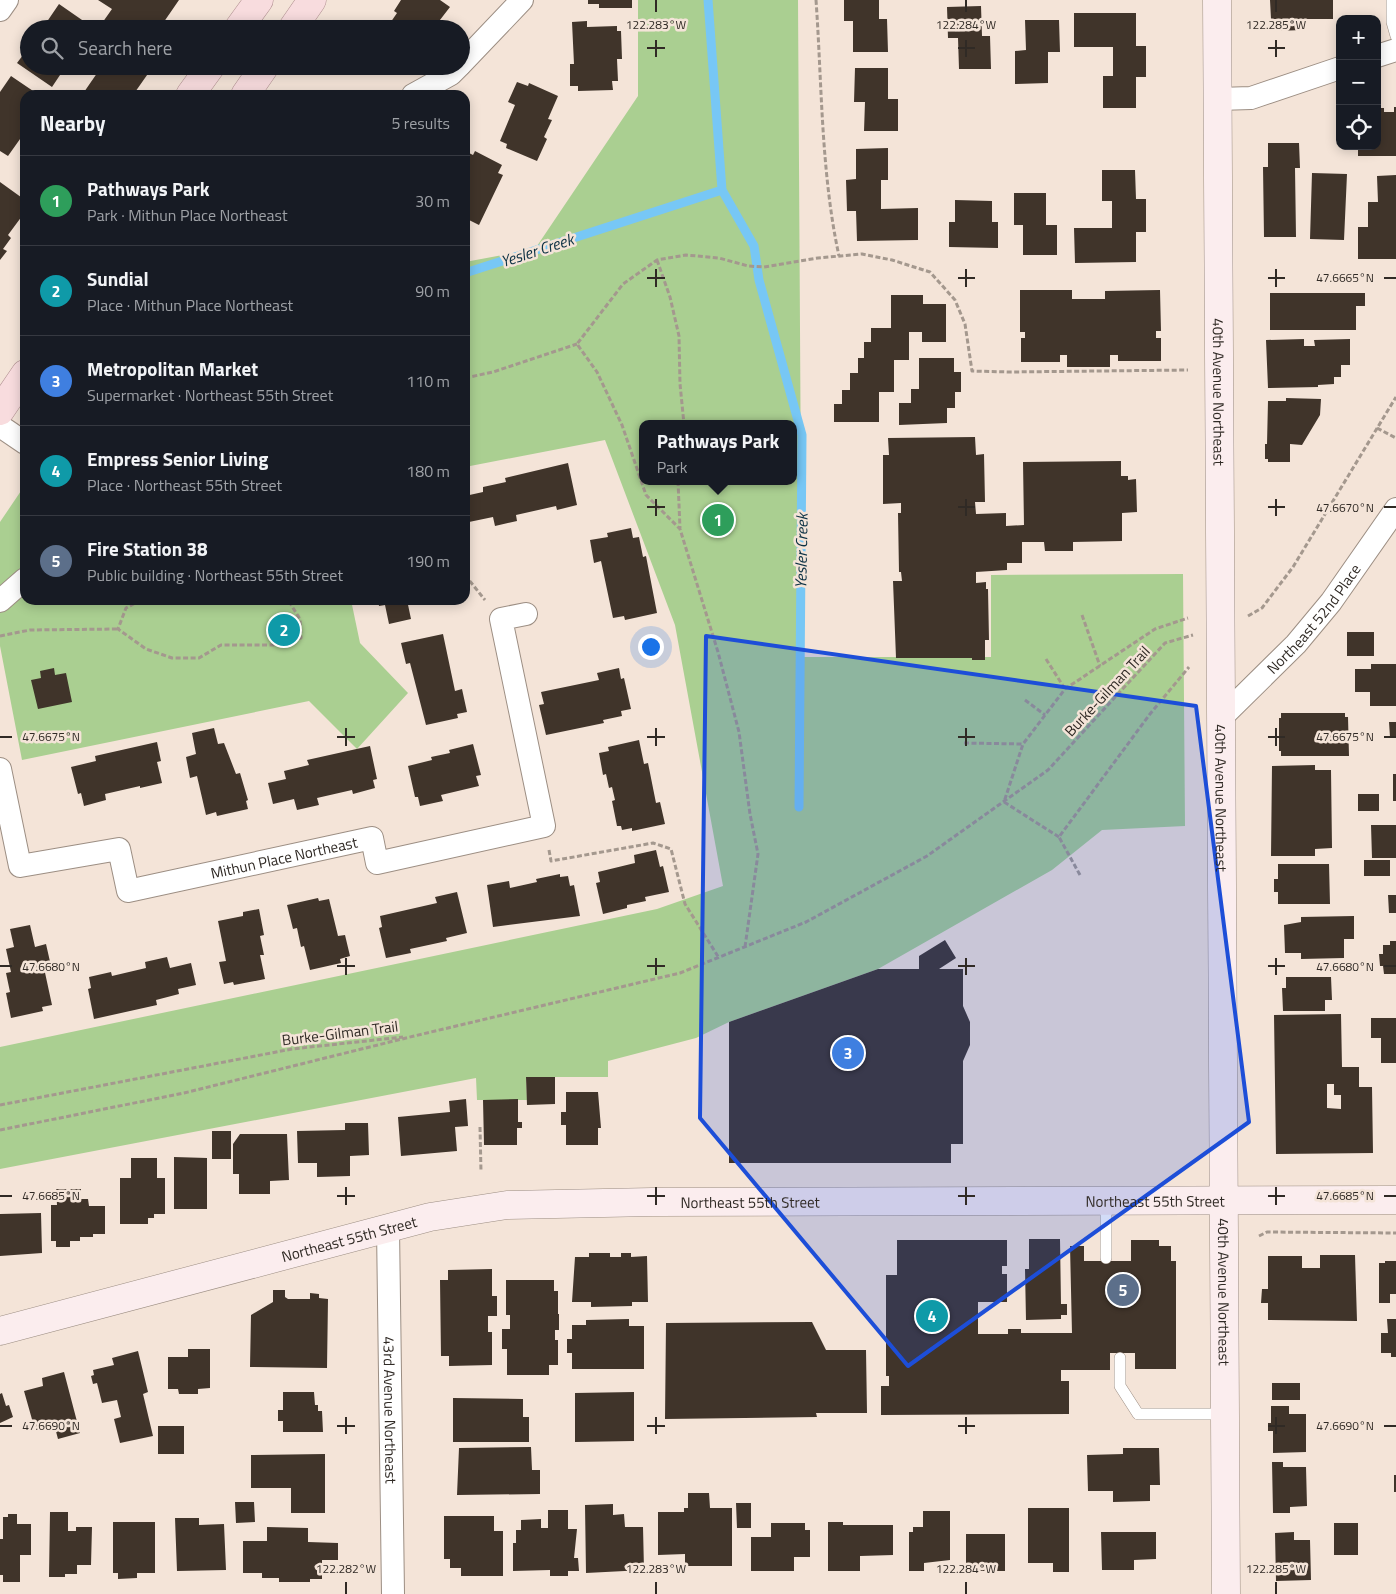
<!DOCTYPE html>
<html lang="en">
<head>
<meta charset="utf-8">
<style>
  :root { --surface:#171b24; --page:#20242c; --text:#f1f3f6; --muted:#9ea1a6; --line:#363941; --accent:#91b4bb }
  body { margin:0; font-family:"Titillium Web",sans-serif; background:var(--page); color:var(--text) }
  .controls { position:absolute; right:15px; top:15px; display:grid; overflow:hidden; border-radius:10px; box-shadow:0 2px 12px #0003 }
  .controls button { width:45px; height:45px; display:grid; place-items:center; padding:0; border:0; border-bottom:1px solid var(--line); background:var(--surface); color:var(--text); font:25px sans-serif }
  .you { position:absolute; left:650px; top:646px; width:18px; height:18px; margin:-12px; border:4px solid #fff; border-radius:50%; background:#1a73e8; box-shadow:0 0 0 8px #1a73e833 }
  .badge { display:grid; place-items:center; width:32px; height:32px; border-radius:50%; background:var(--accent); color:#fff; font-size:16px; font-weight:700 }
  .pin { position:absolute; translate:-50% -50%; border:2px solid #fff; box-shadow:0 1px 5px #0006 }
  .popup { position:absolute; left:639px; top:420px; width:158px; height:65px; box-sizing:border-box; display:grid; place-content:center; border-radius:10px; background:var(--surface); filter:drop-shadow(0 1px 4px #0005); font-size:16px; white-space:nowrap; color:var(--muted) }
  .popup b { font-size:19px; color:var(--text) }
  .popup::after { content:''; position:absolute; left:50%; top:100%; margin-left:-10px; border:10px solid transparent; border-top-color:var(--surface) }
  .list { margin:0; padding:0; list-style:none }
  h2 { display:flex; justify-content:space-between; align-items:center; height:65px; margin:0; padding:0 20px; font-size:21px }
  h2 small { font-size:16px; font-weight:400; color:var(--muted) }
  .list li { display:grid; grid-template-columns:32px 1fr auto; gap:15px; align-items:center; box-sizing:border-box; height:90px; padding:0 20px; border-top:1px solid var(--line) }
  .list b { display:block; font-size:19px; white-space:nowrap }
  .list p { margin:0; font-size:16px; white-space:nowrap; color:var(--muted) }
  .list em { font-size:16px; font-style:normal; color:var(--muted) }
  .icon { flex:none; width:28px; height:28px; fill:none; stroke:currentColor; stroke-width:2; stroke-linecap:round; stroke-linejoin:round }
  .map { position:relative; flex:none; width:1396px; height:1594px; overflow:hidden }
  .search { position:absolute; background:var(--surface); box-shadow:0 2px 12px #0003; left:20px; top:20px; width:450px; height:55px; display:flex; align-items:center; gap:12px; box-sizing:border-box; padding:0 18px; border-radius:28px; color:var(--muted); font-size:19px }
  .panel { position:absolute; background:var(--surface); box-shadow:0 2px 12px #0003; left:20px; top:90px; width:450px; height:515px; border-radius:15px }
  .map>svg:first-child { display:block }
</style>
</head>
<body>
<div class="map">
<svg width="1396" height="1594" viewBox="0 0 1396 1594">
  <rect width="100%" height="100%" fill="#f4e4d8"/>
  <path fill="#aacf91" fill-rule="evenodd" d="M638 0H798L802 657H991V575L1183 574 1185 826 1102 830 1052 870 878 969 729 1022 696 1038 608 1061V1077H526L527 1100H477L476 1078 0 1169V1047L657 909 723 886 675 625 605 440 465 467V262L535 249 638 96ZM643 424H793V481H643Z
    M25 485V600H351L360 643 408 693 357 749 309 701 22 760 0 646V522Z"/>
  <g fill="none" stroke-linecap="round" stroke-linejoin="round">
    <path stroke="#77c7f5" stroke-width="9" d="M722 190 754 246 759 280 802 435 799 807
      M465 273 722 190 708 0"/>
  </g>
  <path fill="#40342a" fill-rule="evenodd" d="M98 0H179L159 29H104L100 26 112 9Z
    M401 0H440L450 7 433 29H386L397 13 394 11Z
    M588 0H632V8H599V4H588Z
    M844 0H879V19H887L888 52H853V21H844Z
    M1270 0H1333V19H1303V30L1276 31V19H1271Z
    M59 4 95 29H42Z
    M981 6 982 36H990L991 69H959L958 38H948L947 7Z
    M1074 13H1136V46H1146V77H1136V108H1103V76H1113V47H1074Z
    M1025 20H1059L1060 52H1048V83L1015 84V51L1026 50Z
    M587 21V27L617 26V31H621L622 59H617L618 81H612L613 90 578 91V86H570V64H574L572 22Z
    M29 47V66H66L52 87 17 63Z
    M102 66H149L152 68 133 95H82Z
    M855 68H888V99H898V131H864L865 102H854Z
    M11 76 39 95H25V132L8 156 0 151V92Z
    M517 82 528 86 529 83 558 96 548 119 552 120 544 137 547 139 537 161 506 148 507 144 500 141 515 105 508 102Z
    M1394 107H1396V156H1358V146H1377V108H1384V112H1394Z
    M1268 143H1299L1300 168H1295L1296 237H1264L1263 167H1268Z
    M888 148V180H881V209L918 208V240L857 241 856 211H847L846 180 856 179V149Z
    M465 151 473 155 475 151 502 165 498 173 503 175 479 225 465 218Z
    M1102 170H1135L1136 199H1146V232H1136V262L1075 263 1074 228H1112V201H1102Z
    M25 171V182L20 178Z
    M1312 173 1347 174 1344 240 1310 239Z
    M1396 175V259H1358V227H1368V202H1378L1377 176Z
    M0 182 25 200V212L8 235 11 238 3 249 7 251 0 260Z
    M1014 193H1046V225H1057V255H1023V225H1014Z
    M955 200 992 201V222H998V248L949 247V222H955Z
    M1020 290H1072V299H1105V291L1160 290 1161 331H1156V338H1161V361H1118V355H1110V367H1067V355H1060V362H1021V338H1025V332H1020Z
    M1270 293H1365V306H1356V330H1270Z
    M891 295H923V304H946V342H922V332H909V360H894V392H879V422H834V404H842V390H850V373H858V358H864V342H871V328H891Z
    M1304 339V346H1315L1314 340 1350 339V365H1341V377H1334V384L1318 385V387L1268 388 1266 340Z
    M919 358H954V372H961V392H955V408H947V423L899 425V403H911V389H919Z
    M1286 398 1321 399 1320 415 1302 445 1290 444V462H1268V459H1265V444H1267L1268 401H1286Z
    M975 437 976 455 984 454 985 502H975L976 514 1006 513V526L1024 525 1023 462 1121 461V476H1128V480L1136 479 1137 512 1122 513V541L1073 542V551H1045L1044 542H1022V563H1007V570L976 572V583L986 582V589H988L989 640H985V660H972V658H896L893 581H902L901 572H899L898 513H901V503L883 504V455H889L888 438Z
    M568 463 577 505 557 510 556 506 516 515 517 521 495 526 493 517 469 522 465 496 483 492V487L506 482 505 478Z
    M631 528 633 538 639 537 643 557 646 556 657 613 625 620 624 616 613 618 601 561 594 563 590 540 608 537 607 533Z
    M378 600H407L411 619 389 624 385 605 379 606Z
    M1347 632H1374V656H1347Z
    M443 634 455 691 462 689 467 712 457 714 458 718 426 725 410 663 406 664 401 643Z
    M1371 664H1396V706H1370V692H1355V669H1371Z
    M54 668 55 675 66 673 72 702 38 709 31 680 41 678 40 671Z
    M619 668 621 679 624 678 631 709 621 711 622 716 603 720 604 723 546 735 539 705 544 704 541 692 599 680 597 673Z
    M1281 713H1345V717H1348L1349 756H1281V751H1279V718H1281Z
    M1389 722H1396V737H1390Z
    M214 728 218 744 224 743 236 774 240 773 248 800 246 801 248 809 217 816 216 812 206 815 197 776 190 778 186 757 196 754 192 733Z
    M639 740 644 764 648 763 656 803 660 802 665 824 632 831V828L622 830 621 826H617L612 801 615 800 612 787 609 788 606 774 603 775 599 753 609 751 608 747Z
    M157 742 161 761 157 762 162 783 140 788V786L105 794 106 800 84 806 81 793 78 794 71 767 96 761 95 756Z
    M473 744 481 775 476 776 479 786 441 795 443 801 420 806 418 797H415L408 766 432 760 431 757 450 753 449 750Z
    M370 746 377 779 373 780 375 788 353 794 352 790 317 798 319 805 297 810 294 799 273 804 268 783 286 779 284 771 309 765 307 760Z
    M1315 765V770H1331L1332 848 1315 849V856H1271L1272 766Z
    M1393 774H1396V801H1393Z
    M1358 794H1379V811H1358Z
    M1371 825H1396V858H1372Z
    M656 850 660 867 663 866 669 892 645 897 646 901 627 905V908L603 914 596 883 600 882 598 872 635 863 634 855Z
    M1364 860H1390V876H1364Z
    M1278 864H1329L1330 904H1278V892H1274V879H1278Z
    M560 874V877L568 876 570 886 574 885 580 916 493 927 487 885 509 881 510 888 537 882 536 879Z
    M457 892 467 933 446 938 447 941 410 949 411 953 386 958 379 928 382 927 380 916 437 903 435 897Z
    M1388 895H1396V913H1389Z
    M318 898 319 901 329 899 338 936 345 935 350 956 340 959 341 963 310 970 304 946 301 947 297 928 293 929 287 905Z
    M259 909 264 935 260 936 264 955H260L265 979 234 985 233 982 224 984 219 962 226 961 218 921 243 916V912Z
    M1354 916V939H1344V958L1301 959V953H1285L1284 925 1301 922V917Z
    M30 925 35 947 46 944 51 966 44 968 52 1005 42 1007 43 1011 11 1018 6 993 10 992 6 973 11 972 6 949 14 947 10 929Z
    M945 940 956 958 939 969H963V1006L970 1022V1045L963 1061V1144H951V1163H729V1022L878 969H919V956Z
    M1390 941H1396V974H1384L1383 966H1380L1379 954H1383V945H1390Z
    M167 957 170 968 191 963 196 985 178 989 179 994 156 1000 157 1005 94 1019 88 989 91 988 89 977 111 972 112 976 146 968 145 962Z
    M1286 977H1331L1332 1000H1325V1011H1283L1282 988H1286Z
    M1341 1014 1342 1067H1359V1087H1372L1373 1153 1276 1154 1274 1015ZM1327 1084H1334V1095H1341V1109L1327 1108Z
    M1371 1018H1396V1063H1381V1038H1371Z
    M526 1077H555V1104L527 1105Z
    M566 1092H598L601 1128H598V1145H566V1125H561V1112H566Z
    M466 1099 468 1126 455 1127 457 1151 401 1156 398 1117 450 1112 449 1101Z
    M518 1099V1122H522V1128H517V1145H484L483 1100Z
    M345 1123H368L369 1155 350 1156V1176L317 1177V1163H298L297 1131 345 1130Z
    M212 1131H231V1159H212Z
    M240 1134H287L289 1180 270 1181V1194H239V1174H233V1144Z
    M174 1157 207 1158V1209H174Z
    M131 1158H157V1178H165V1214H154V1218H148V1224H120V1178H131Z
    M56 1189H81V1199H88L89 1206H105V1234H93V1237H80V1241H70V1247H56V1241H51V1205H57Z
    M41 1213 42 1253 0 1256V1214Z
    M1029 1239H1060L1061 1304H1067V1315H1061V1319L1026 1320 1025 1269H1029Z
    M897 1240H1007V1266H1002V1274H1007V1302H978V1334H1008V1329H1021V1333H1072L1070 1246H1084V1261H1131V1240H1159V1246H1171V1261H1176V1369H1135V1353H1110V1370H1061V1381H1069V1414L881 1415V1386H889V1376H886V1275H897Z
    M589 1253H610V1257H621V1253H631V1257L647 1256 648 1302H632V1306L591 1307V1302H572L575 1257H589Z
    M1320 1255H1355L1357 1321 1268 1320V1303H1261L1262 1289H1268V1256H1302V1268H1320Z
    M1385 1261H1396V1294H1390V1303H1379V1263H1385Z
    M492 1269V1296H497V1316H488V1332H492V1365L449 1366V1356H441L440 1280H448V1270Z
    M506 1280H554V1291H558V1314H559V1330H555V1340H558V1365H549V1375H507V1349H502V1329H510V1315H506Z
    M273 1290H285V1297L288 1299H310V1293L319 1294V1298L328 1299 327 1368 250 1367 251 1315 273 1302Z
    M629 1319V1326H644V1369H572V1353H567V1339H572V1325H586V1320Z
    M1387 1319H1396V1357H1391V1353H1381V1333H1388Z
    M812 1322 826 1350H866L867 1413H816L817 1417 665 1419 666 1323Z
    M188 1349H210V1388L198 1389V1394H179L178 1389H168V1357H188Z
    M138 1351 148 1392 143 1394 153 1436 120 1443 114 1419 121 1417 117 1400 102 1403 97 1383 93 1384 91 1376 94 1375 93 1370 114 1365 112 1358Z
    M64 1372 80 1433 58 1439 54 1424 35 1430 24 1391 43 1386 42 1378Z
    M1272 1383H1300V1400H1272Z
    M283 1392H314L315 1405H318V1411H322L323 1432H283V1421H278V1410H283Z
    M634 1392V1441L575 1442V1393Z
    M2 1393 6 1406 9 1405 13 1417 0 1423V1394Z
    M453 1398 523 1399V1417H529V1442H453Z
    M1271 1406H1289V1414H1306V1452L1273 1453V1431H1268V1423H1271Z
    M158 1426H184V1454H158Z
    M531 1447 532 1470H540V1494L457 1495 459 1448Z
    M1123 1448H1159L1160 1485H1150V1501L1113 1502V1491H1088L1087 1455 1123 1454Z
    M325 1454V1513H291V1488H251V1455Z
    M1272 1462H1283V1467H1306L1307 1506 1290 1507V1513H1273Z
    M1394 1475H1396V1492H1394Z
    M688 1493H709L710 1508H732V1566H685V1554L658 1555V1512H684V1508H688Z
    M235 1502H254L255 1522 236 1523Z
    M736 1503H751V1528H737Z
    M613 1504V1515L624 1514 625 1527H643L644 1570 586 1573 585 1505Z
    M1028 1508H1069V1572H1053V1563H1028Z
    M548 1510H568V1529H577L574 1558H578L579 1571H568V1576H550V1570L513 1571V1543H516V1530H521V1520L541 1519V1528H548Z
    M923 1511H950V1560L924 1563V1571H909V1532H913V1527H923Z
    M50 1512H68V1531H76V1527H92L91 1565H77V1574H65V1577H49Z
    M8 1514H17V1524H31V1555H20V1582H3V1575H0V1539H3V1517H8Z
    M444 1516H494V1531H503V1576H461V1568H450V1559H444Z
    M175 1518H199V1525L224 1524 226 1570 177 1571Z
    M113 1522H155V1573H137V1578L118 1579V1573H113Z
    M828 1522H843V1525H893V1555L860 1556V1571H828Z
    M771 1523H805V1530H810V1557H794V1571H751V1537H771Z
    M1334 1523H1358V1555H1334Z
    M267 1527 308 1528V1542L338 1543V1560H322V1579H310V1582H279V1578H262V1573H243V1541H267Z
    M1101 1532H1156V1559L1134 1560V1570H1102Z
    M1294 1532V1540H1310L1311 1580 1276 1581 1275 1533Z
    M966 1534H1005V1571H978V1566H966Z"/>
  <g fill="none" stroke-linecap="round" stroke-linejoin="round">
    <g stroke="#9c8e83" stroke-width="12">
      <path id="lane" d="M1392 0V22L1396 36
        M1106 1200V1258
        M1120 1358V1386L1138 1414H1225"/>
    </g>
    <g stroke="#9c8e83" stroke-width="24">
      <g id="street">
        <path d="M0 10 7 0"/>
        <path d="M1377 56 1396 50"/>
        <path d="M461 64 522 0"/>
        <path d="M413 95 451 74 459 66"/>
        <path d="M1218 99 1251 98 1340 68"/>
        <path d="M0 426 25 443"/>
        <path d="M0 601 25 579"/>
        <path id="s1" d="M1221 718 1296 644 1331 602 1396 509"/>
        <path id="s2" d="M0 769 20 866 119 849 128 891 372 838 377 863 544 826 501 619 526 614"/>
        <path id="s3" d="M388 1228 393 1594"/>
      </g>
    </g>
    <g stroke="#9c8e83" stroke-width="29">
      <g id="secondary">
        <path id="s4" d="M1217 0 1226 1594"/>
        <path id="s5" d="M0 1331 430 1217 507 1205 652 1202 1396 1200"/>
      </g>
    </g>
    <g stroke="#af8e8f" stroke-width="29">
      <path id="primary" d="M238 29 259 0
        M292 29 312 0
        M190 95 211 66
        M245 95 265 66
        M0 411 25 374"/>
    </g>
    <path stroke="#a4988e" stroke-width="3" stroke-dasharray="5 2.5" stroke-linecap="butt" d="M816 0C822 85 821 173 839 256
      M657 260 670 297 679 336 680 384 684 424
      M465 378 493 372 577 344
      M1377 428 1396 438
      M678 481 680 528
      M465 575 485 600
      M141 600 126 608 118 629 146 649 172 658H199L221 645H280L301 638 300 619 288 600
      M1082 615 1100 666
      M1248 616 1262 608 1293 567 1396 397
      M0 636 30 630 118 629
      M1046 659 1065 689
      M1025 700 1045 715
      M964 743 1023 744
      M1059 837 1004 802 1023 744 1065 689 1155 629 1188 618
      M549 850 551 861 653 843 671 849 685 904 719 958
      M1080 875 1059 837 1150 714 1189 667
      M745 947 758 854 750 814 739 732 718 652 680 529 646 495 622 425 597 372 577 344 623 284 657 260 686 255 719 258 748 266 764 267 818 258 862 254 892 260 930 272 955 300 965 324 972 371 1009 372 1188 370
      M0 1105 292 1049 403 1037
      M480 1127 481 1172
      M0 1130 184 1093 414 1036 680 973 806 922 927 856 1048 770 1165 643 1193 635
      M1259 1236 1267 1232 1396 1233"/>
    <use href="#lane" stroke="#fff" stroke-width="11"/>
    <use href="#street" stroke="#fff" stroke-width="22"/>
    <use href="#secondary" stroke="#fbedee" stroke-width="28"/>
    <use href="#primary" stroke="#f8dcde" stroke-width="28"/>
  </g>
  <path fill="#1d4ed8" fill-opacity="0.2" stroke="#1d4ed8" stroke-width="4" stroke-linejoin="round" d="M706 636 1196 706 1249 1122 908 1366 700 1118Z"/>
  <path fill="none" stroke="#302a25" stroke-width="2" d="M656 0V12M966 0V12M1276 0V12M656 40V57M966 40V57M1276 40V57M647 48H665M958 48H975M1268 48H1285M656 269V287M966 269V287M1276 269V287M647 278H665M958 278H975M1268 278H1285M1384 278H1396M656 499V516M966 499V516M1276 499V516M647 507H665M958 507H975M1268 507H1285M1384 507H1396M346 728V746M656 728V746M966 728V746M1276 728V746M0 737H12M337 737H355M647 737H665M958 737H975M1268 737H1285M1384 737H1396M346 958V975M656 958V975M966 958V975M1276 958V975M0 966H12M337 966H355M647 966H665M958 966H975M1268 966H1285M1384 966H1396M346 1187V1205M656 1187V1205M966 1187V1205M1276 1187V1205M0 1196H12M337 1196H355M647 1196H665M958 1196H975M1268 1196H1285M1384 1196H1396M346 1417V1434M656 1417V1434M966 1417V1434M1276 1417V1434M0 1426H12M337 1426H355M647 1426H665M958 1426H975M1268 1426H1285M1384 1426H1396M346 1582V1594M656 1582V1594M966 1582V1594M1276 1582V1594"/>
  <g text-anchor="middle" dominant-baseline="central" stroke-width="5" stroke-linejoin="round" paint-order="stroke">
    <g font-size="15" fill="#302a25" stroke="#f4e4d8">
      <text stroke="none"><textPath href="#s4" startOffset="392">40th Avenue Northeast</textPath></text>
      <text stroke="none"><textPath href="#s1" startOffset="136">Northeast 52nd Place</textPath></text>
      <text transform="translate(1107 691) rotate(-47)">Burke-Gilman Trail</text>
      <text stroke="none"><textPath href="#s4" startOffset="798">40th Avenue Northeast</textPath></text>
      <text stroke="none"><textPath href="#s2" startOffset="402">Mithun Place Northeast</textPath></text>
      <text transform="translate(340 1033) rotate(-7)">Burke-Gilman Trail</text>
      <text stroke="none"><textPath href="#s5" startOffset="1171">Northeast 55th Street</textPath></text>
      <text stroke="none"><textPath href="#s5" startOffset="766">Northeast 55th Street</textPath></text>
      <text stroke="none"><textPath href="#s5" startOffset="361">Northeast 55th Street</textPath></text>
      <text stroke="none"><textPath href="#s4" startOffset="1292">40th Avenue Northeast</textPath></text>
      <text stroke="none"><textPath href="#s3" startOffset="182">43rd Avenue Northeast</textPath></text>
    </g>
    <g font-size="16" font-style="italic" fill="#0c3144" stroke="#f4e4d8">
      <text transform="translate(537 250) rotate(-18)">Yesler Creek</text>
      <text transform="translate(801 551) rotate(-89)">Yesler Creek</text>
    </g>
  </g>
  <g font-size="12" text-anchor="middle" fill="#302a25" stroke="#f4e4d8" stroke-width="5" stroke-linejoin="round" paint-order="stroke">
    <text x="656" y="29">122.283°W</text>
    <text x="966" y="29">122.284°W</text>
    <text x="1276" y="29">122.285°W</text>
    <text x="1345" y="282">47.6665°N</text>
    <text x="1345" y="512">47.6670°N</text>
    <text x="1345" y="741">47.6675°N</text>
    <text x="51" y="741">47.6675°N</text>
    <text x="1345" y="971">47.6680°N</text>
    <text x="51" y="971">47.6680°N</text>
    <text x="1345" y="1200">47.6685°N</text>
    <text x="51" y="1200">47.6685°N</text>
    <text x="1345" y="1430">47.6690°N</text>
    <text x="51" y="1430">47.6690°N</text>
    <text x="346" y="1573">122.282°W</text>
    <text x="656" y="1573">122.283°W</text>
    <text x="966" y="1573">122.284°W</text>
    <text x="1276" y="1573">122.285°W</text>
  </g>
</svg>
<div class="controls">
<button>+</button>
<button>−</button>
<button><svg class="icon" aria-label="locate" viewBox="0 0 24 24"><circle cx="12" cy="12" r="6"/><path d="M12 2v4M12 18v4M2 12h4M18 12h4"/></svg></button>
</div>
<div class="you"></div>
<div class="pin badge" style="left:718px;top:520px;background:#2e9e5b">1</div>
<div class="popup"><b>Pathways Park</b>Park</div>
<div class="pin badge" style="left:284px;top:630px;background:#0f9aa8">2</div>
<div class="pin badge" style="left:848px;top:1053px;background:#3f7fe0">3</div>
<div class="pin badge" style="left:932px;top:1316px;background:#0f9aa8">4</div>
<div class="pin badge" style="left:1123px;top:1290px;background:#5c6f8a">5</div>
<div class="search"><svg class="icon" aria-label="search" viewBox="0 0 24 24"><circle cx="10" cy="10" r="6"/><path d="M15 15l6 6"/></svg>Search here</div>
<section class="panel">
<h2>Nearby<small>5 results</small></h2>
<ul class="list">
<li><span class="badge" style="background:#2e9e5b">1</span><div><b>Pathways Park</b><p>Park · Mithun Place Northeast</p></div><em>30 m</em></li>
<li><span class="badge" style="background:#0f9aa8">2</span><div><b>Sundial</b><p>Place · Mithun Place Northeast</p></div><em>90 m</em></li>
<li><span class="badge" style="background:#3f7fe0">3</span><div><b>Metropolitan Market</b><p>Supermarket · Northeast 55th Street</p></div><em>110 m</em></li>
<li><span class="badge" style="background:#0f9aa8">4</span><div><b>Empress Senior Living</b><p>Place · Northeast 55th Street</p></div><em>180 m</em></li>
<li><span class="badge" style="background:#5c6f8a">5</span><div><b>Fire Station 38</b><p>Public building · Northeast 55th Street</p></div><em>190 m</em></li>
</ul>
</section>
</div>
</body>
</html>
